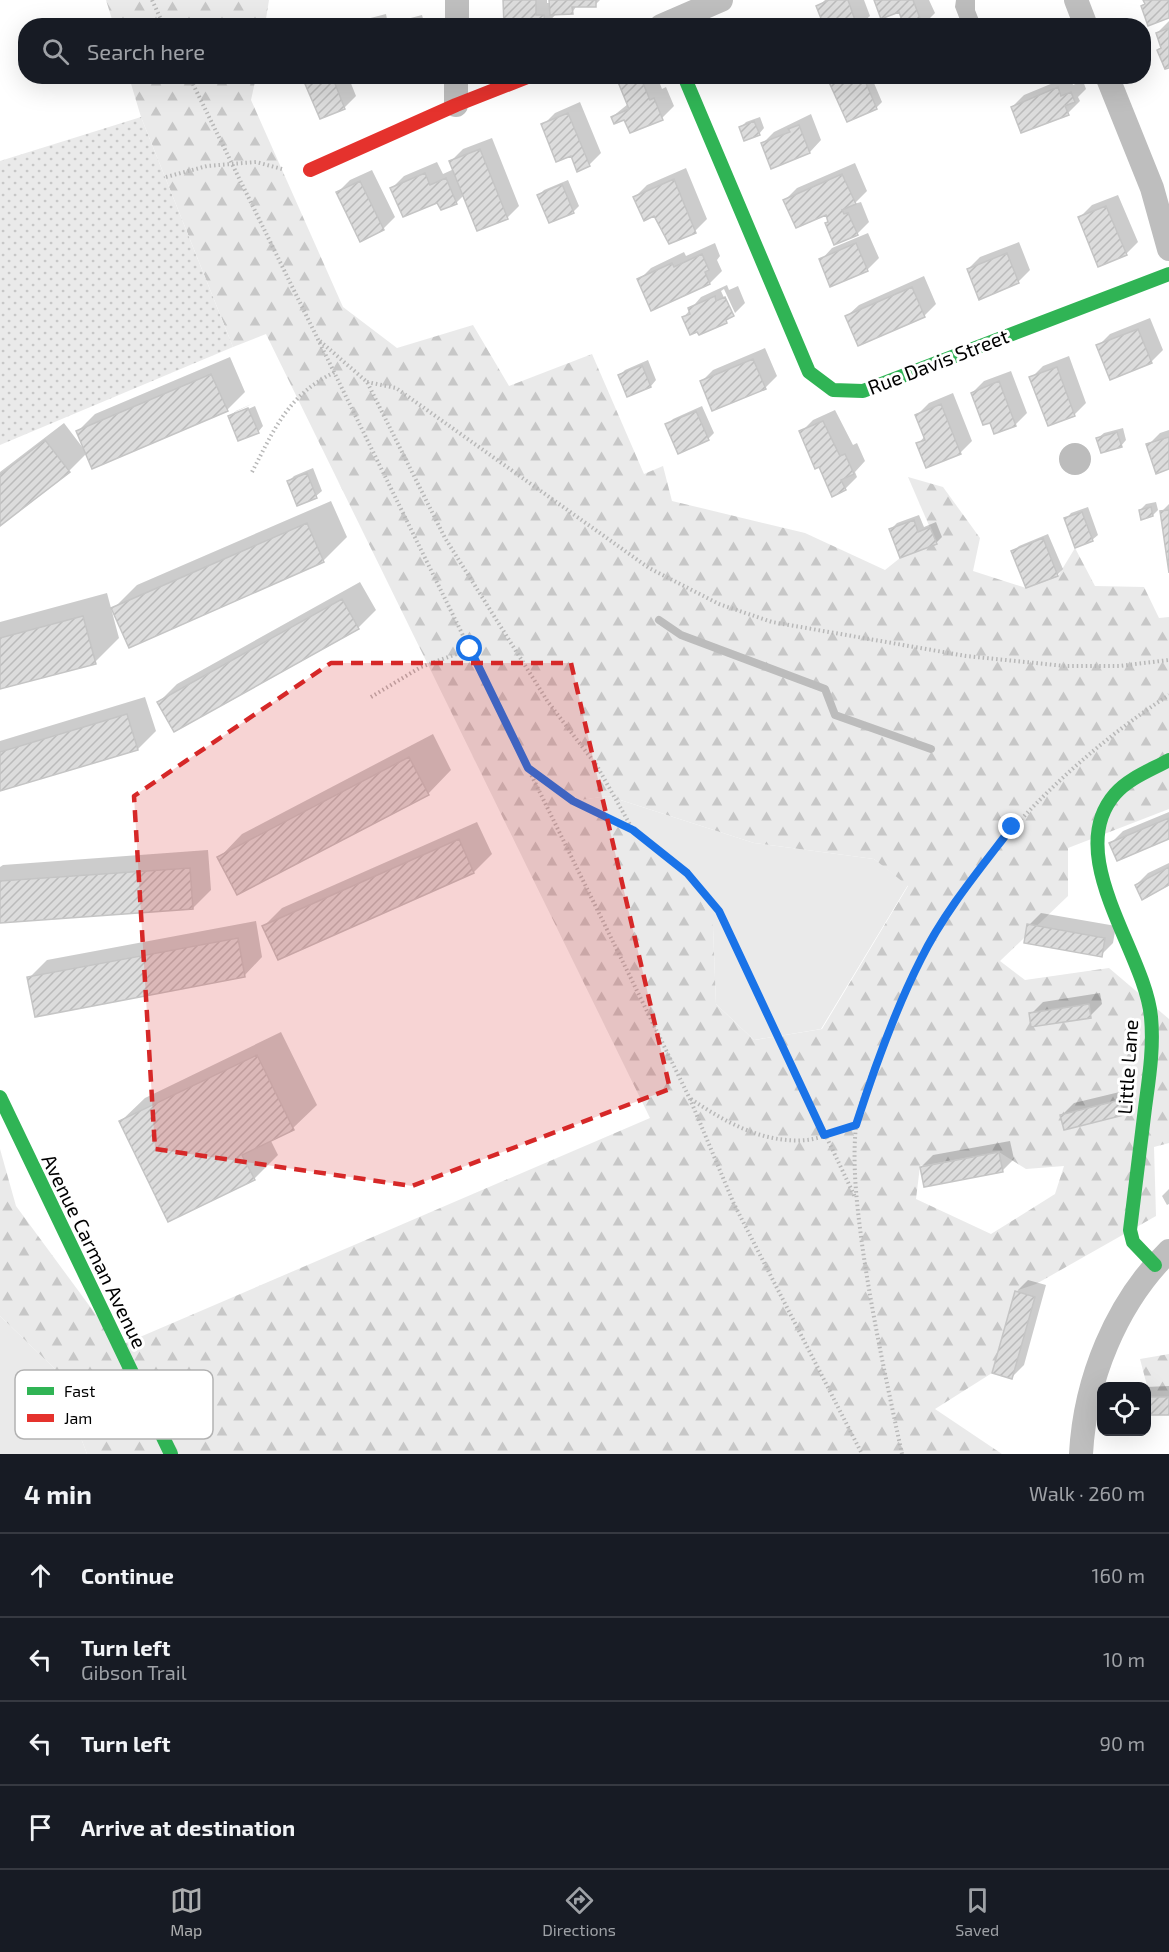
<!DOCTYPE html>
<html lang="en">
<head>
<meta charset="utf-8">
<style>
  :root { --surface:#171b24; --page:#242831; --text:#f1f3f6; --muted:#9ea1a6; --line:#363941; --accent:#adaeaf }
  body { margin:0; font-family:"Exo 2",sans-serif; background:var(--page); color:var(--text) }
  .controls { position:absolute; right:18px; bottom:18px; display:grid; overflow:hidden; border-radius:12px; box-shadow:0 6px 24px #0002 }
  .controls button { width:54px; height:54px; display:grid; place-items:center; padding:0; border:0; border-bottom:2px solid var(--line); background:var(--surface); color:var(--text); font:30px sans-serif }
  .stop { position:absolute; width:18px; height:18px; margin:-14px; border:4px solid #1a73e8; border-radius:50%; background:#fff }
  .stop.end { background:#1a73e8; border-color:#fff; box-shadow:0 2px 6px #0008 }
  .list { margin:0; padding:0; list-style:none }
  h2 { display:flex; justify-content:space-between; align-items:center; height:78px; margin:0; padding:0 24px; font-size:26px }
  h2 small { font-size:20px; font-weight:400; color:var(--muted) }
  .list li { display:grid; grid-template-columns:39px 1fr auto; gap:18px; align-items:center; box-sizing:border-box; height:84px; padding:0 24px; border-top:2px solid var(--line) }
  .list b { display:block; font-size:22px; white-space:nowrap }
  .list p { margin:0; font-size:20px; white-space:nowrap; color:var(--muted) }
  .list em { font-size:20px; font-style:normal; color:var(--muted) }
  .icon { flex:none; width:33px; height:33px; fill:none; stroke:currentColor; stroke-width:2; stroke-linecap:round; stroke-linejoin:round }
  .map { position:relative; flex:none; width:1169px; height:1454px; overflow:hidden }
  .search { position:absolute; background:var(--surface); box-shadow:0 6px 24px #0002; left:18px; right:18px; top:18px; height:66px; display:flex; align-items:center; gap:15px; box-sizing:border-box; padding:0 21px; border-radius:24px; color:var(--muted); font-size:22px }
  .sheet { height:414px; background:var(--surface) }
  nav { display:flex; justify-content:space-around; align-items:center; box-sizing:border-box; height:84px; border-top:2px solid var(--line); background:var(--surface); font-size:16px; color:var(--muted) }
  nav a { display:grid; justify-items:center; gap:3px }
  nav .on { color:var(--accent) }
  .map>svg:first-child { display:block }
</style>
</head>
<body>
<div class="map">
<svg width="1169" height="1454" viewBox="0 0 1169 1454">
  <defs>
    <pattern id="forest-firs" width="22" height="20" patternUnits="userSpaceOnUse" patternTransform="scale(1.5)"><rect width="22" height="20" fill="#eaeaea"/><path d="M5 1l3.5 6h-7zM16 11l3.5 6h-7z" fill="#c7c7c7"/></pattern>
    <pattern id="park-dots" width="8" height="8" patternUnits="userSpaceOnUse" patternTransform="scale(1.5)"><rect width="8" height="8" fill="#eaeaea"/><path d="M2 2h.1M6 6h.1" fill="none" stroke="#c7c7c7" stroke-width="1.8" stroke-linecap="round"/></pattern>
    <pattern id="building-hatch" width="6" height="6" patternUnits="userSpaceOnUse" patternTransform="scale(1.5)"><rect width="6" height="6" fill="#dcdcdc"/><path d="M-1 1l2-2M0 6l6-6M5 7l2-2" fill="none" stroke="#bbb"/></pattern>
  </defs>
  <rect width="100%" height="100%" fill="#fff"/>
  <path fill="#eaeaea" d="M608 796 754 843 874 859 908 885 821 1029 754 1040 716 1004 713 926 573 801Z
    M0 1316 55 1369 87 1454H0Z"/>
  <path fill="url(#forest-firs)" fill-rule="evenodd" d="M106 0H269L265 25 114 26Z
    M129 77H256L251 100 343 307 397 348 473 325 509 386 592 354 644 474 663 466 672 501 805 533 885 570 900 558 937 544 908 477 943 487 980 538 973 571 1026 588 1058 576 1075 548 1095 586 1144 587 1159 618 1169 617V809L1068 848V896L1000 961 1025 980 1109 968 1169 1019V1143L1154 1147 1156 1216 1036 1284 1015 1291 992 1373 935 1409 1002 1454H87L55 1369 0 1316V1149L16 1206 119 1346 650 1118 266 334 233 347 141 117ZM608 796 754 843 874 859 908 886 822 1029 754 1040 716 1004 713 926 687 873 633 830 574 801ZM999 1152 1026 1169 1064 1166 1055 1194 991 1234 916 1199 920 1166Z
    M1169 1354V1397H1150L1140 1359Z"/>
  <path fill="url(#park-dots)" d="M141 117 233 347 0 445V161Z"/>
  <path fill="#bcbcbc" d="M956 0H975V10L981 25H962L955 7Z
    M1059 459a16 16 0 1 1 32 0a16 16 0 1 1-32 0Z"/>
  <path fill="#0003" d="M505 0H547V3H551V0H600L595 5H577L572 13 556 14 545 26Z
    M825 0H864L870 16 863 22 864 26H825L818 7Z
    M875 0H929L935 13 922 26 900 10Z
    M386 14 388 24 422 15 425 26H352L355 22Z
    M749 18 752 26H733Z
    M1169 21V66L1159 50 1162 46 1157 33Z
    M315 76H319V79L327 76H348L356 96 344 108 307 84Z
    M626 76H657L662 89 666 87 674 106 662 118 612 117 628 104 620 83Z
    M732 76H744L734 81Z
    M834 76H871L882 102 876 108 830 80Z
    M1070 76 1073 85 1083 81 1086 89 1078 97 1080 101 1068 113 1012 107 1024 95Z
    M580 102 601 153 589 165 572 154 543 125 555 113Z
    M811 114 821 140 810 152 772 167 762 144 774 132Z
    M760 117 764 128 759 134 740 128 746 122Z
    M492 138 519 206 507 218 464 195 457 202 441 208 438 201 392 188 404 176 437 162 443 174 454 169 451 161 463 149Z
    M855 163 867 191 854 204 861 202 869 222 857 234 830 221 826 213 785 200 797 188Z
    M686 168 707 219 695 231 661 229 655 214 635 197 647 185Z
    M372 170 395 217 383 229 338 192 350 180Z
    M568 180 579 206 573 212 550 221 539 195 544 190Z
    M1118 195 1138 242 1126 254 1080 217 1092 205Z
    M868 233 879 258 867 270 821 260 832 248Z
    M1019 242 1030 270 1018 282 968 269 980 257Z
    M715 243 720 256 717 260 722 271 710 283 652 309 639 280 651 268 684 252 686 256Z
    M924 276 936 304 924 316H847L859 305Z
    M727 285 729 290 738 286 745 303 733 315 735 313 724 289 721 291 732 315 726 321 683 318 701 297Z
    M1150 318 1163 350 1151 362 1098 346 1110 334Z
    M765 348 777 376 765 388 701 382 713 370Z
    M1069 356 1086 403 1074 415 1031 378 1043 366Z
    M230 357 245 392 227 410 87 453 69 471 0 524V472L64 423 83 448 77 432 95 414Z
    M648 360 656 380 651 386 628 395 620 375 625 370Z
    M1011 371 1027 413 1015 425 991 421 972 393 984 381Z
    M953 393 972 441 960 453 918 444 925 436 917 415 929 403Z
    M254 403 235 412V415L255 406 263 426 258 432 230 416 236 411Z
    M702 406 714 433 708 439 667 425 673 419Z
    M835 410 853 445 857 443 865 461 855 472 857 477 845 489 820 466 801 432 813 420Z
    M1123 428 1126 440 1121 446 1098 438 1104 433Z
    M1169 430V468L1148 445 1160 433Z
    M313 468 322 491 316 496 298 504 289 481 294 476Z
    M331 501 347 537 323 561 113 609 137 585Z
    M1156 502 1158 510 1153 515 1140 510 1146 504Z
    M1169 504V563L1161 512Z
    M1088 507 1098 535 1092 540 1066 519 1071 513Z
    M919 515 924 527 936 522 942 537 936 543 891 529 897 523Z
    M1048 534 1063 569 1057 575 1013 551 1019 546Z
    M360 582 376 610 358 628 159 702 177 684Z
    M107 593 119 638 95 662 0 687V622Z
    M145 697 156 731 138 749 0 790V741Z
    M433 734 451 770 428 794 219 858 242 834Z
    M1169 812V838L1111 843 1123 831Z
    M477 822 492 854 474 872 279 958 264 926 282 908Z
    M208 850 211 890 193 908 0 922V867L3 865Z
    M1169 863V884L1136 885 1148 873Z
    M1041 913 1116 926 1113 943 1101 955 1029 925Z
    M256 921 262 957 244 976 29 978 47 960Z
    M1100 993 1102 1004 1090 1016 1031 1014 1043 1002Z
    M281 1032 317 1105 293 1128 270 1139 278 1155 254 1179 121 1121 145 1098Z
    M1132 1089 1136 1102 1124 1114 1062 1115 1074 1103Z
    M1010 1141 1014 1159 1002 1171 921 1167 933 1155Z
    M1169 1189V1204L1167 1205 1162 1196Z
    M1028 1280 1046 1285 1024 1365 1012 1377 1016 1292Z
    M1169 1386V1413L1146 1414V1387Z"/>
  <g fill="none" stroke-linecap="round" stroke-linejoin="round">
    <path stroke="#bcbcbc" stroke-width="8" d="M659 620 681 635 825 689 835 715 931 749"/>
  </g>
  <path fill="url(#building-hatch)" stroke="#c5c5c5" stroke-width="1.5" d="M503 0H536V15H544L545 26H504Z
    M549 0H596V7H572L573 14 550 15Z
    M829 0H848L857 26H824L816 6Z
    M874 0H913L923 26H904L899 12 881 19Z
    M1143 0H1169V18L1148 26 1141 6 1145 4Z
    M1169 28V68L1165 69 1157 50 1161 48 1156 33Z
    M323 76H332L345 109 320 119 305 84Z
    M633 76H640L650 100 654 98 663 120 630 133 624 120 614 124 611 117 629 109 618 82Z
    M837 76H863L877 109 847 122 828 80Z
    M1058 87 1061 96 1071 92 1075 102 1065 106 1069 115 1021 133 1011 107Z
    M568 113 590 166 577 172 571 156 556 162 541 124Z
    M754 121 760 135 744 141 739 127Z
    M799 125 810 153 771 169 761 143 790 132 788 129Z
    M480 149 508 219 477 231 449 161Z
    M425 173 430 185 446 178 457 204 441 210 437 203 403 217 390 188Z
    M842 174 856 204 842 210 844 214 848 213 858 235 834 245 825 223 828 222 826 215 796 228 783 200Z
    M674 179 696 233 669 244 654 216 644 221 633 197Z
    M360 181 384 230 360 242 336 192Z
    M562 184 574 213 549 223 537 195Z
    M1106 206 1127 255 1098 267 1078 217Z
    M856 243 868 271 830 287 819 259Z
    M1007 253 1019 283 979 300 967 269Z
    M702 254 709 270 705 272 710 284 651 311 637 279 672 263 674 267Z
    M912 287 925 317 858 346 845 316Z
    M715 296 716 301 725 297 734 316 726 320 727 323 699 335 697 332 690 335 682 317 690 314 688 308Z
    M1138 329 1152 363 1110 380 1096 345Z
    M753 359 766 389 712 411 700 381Z
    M642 365 651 387 627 397 618 375Z
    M1057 367 1075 416 1048 426 1029 377Z
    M211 374 228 411 92 469 76 431Z
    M999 381 1016 426 994 434 990 423 983 425 971 393Z
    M941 404 961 454 926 468 916 443 925 440 915 415Z
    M248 408 259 433 238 441 228 416Z
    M696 411 709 440 678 454 665 424Z
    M823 421 840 456 845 454 854 474 841 480 846 490 832 497 819 467 815 469 799 431Z
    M1117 432 1122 447 1101 453 1096 438Z
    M1169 437V469L1156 474 1146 444Z
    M45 440 70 472 0 526V475Z
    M307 473 317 498 297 506 287 481Z
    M1151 507 1153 516 1141 520 1139 510Z
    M1169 510V573L1160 511Z
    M1082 512 1093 541 1075 548 1064 518Z
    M914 520 918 532 930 527 937 544 900 558 889 529Z
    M307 523 324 562 129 648 111 608Z
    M1043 538 1058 576 1026 588 1011 551Z
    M342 599 359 629 174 732 157 702Z
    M83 616 96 664 0 689V638Z
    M127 714 138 750 0 791V752Z
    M409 757 429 795 237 895 217 857Z
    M1169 818V839L1117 861 1109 843Z
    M459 839 474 873 278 960 262 926Z
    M1169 867V885L1142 900 1135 885Z
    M190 868 193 909 0 923V881Z
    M1027 924 1105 938 1102 957 1024 943Z
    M238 938 245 977 35 1017 27 977Z
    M1089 1004 1091 1018 1031 1027 1029 1013Z
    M257 1055 294 1130 242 1155 255 1180 168 1222 119 1121Z
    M1120 1100 1124 1115 1064 1130 1060 1115Z
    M999 1152 1003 1172 924 1187 920 1167Z
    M1015 1291 1035 1297 1012 1379 992 1373Z
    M1150 1397H1169V1415H1146V1398Z"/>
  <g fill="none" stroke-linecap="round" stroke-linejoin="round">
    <path stroke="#b8b8b8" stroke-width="4" stroke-dasharray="1.5 3" stroke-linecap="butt" d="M152 0 164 26
      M189 76 690 1099 734 1204 862 1454
      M166 177 207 166 256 162 282 169
      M320 341 367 382 445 538 548 702 597 766 633 830
      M367 382 396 388 649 568 719 604 772 622 966 656 1065 666H1119L1169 660
      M252 472C275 428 288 395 335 372
      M371 697 421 667 470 649
      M529 769 573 801 633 830 687 873 719 911 855 1197
      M691 1099C725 1122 764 1144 807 1140 823 1138 841 1130 856 1125
      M902 1454C887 1384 872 1315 862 1244 857 1206 852 1165 856 1126 859 1100 878 1057 889 1032 900 1007 909 981 922 957 978 852 1069 760 1169 695"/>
    <path stroke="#bebebe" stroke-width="24" d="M1076 0 1086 26
      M457 26V0
      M661 26 721 0
      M1107 76 1152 188 1169 249
      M456 105V76
      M1081 1454C1085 1380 1116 1303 1169 1251"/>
    <path stroke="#30b455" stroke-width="14" d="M684 76 809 372 833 390 863 391 1169 274
      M0 1097 171 1454
      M1155 1265 1133 1242 1130 1230C1135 1189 1140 1149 1145 1108 1149 1078 1154 1048 1151 1017 1145 952 1062 855 1115 794 1129 778 1151 770 1169 760"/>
    <path stroke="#e5322d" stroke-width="14" d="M310 170 456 105 530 76"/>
  </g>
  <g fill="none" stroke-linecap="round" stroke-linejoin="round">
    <path stroke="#1a73e8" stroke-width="8" d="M470 649 528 768 573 801 633 830 687 873 719 911 824 1135 856 1125C874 1069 894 1012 921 959 944 912 980 869 1012 827"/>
  </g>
  <path fill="#d62828" fill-opacity="0.2" stroke="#d62828" stroke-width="4.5" stroke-dasharray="12 8" stroke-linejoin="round" d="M331 663H571L670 1089 412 1186 155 1149 134 796Z"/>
  <g text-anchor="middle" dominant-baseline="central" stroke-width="6" stroke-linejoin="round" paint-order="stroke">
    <g font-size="20" fill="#000" stroke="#fff">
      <text transform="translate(938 361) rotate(-21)">Rue Davis Street</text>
      <text transform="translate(1127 1067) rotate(-86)">Little Lane</text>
      <text transform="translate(95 1251) rotate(64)">Avenue Carman Avenue</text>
    </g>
  </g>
  <rect x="15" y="1370" width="198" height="69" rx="9" fill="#fff" stroke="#b2b2b2" stroke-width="1.5"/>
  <rect x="27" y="1387" width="27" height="8" fill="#30b455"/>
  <rect x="27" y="1414" width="27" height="8" fill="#e5322d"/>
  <g font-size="16" fill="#000">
    <text x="64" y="1397">Fast</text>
    <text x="64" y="1424">Jam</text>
  </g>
</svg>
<div class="controls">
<button><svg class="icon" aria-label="locate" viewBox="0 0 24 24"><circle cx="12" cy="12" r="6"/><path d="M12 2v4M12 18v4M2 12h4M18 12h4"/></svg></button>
</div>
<div class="stop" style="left:470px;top:649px"></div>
<div class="stop end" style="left:1012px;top:827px"></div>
<div class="search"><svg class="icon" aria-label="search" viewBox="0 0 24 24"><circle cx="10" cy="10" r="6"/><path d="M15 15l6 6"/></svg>Search here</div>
</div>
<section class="sheet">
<h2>4 min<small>Walk · 260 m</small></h2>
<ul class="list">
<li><svg class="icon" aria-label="ahead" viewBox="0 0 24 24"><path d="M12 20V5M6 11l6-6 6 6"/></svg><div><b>Continue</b></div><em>160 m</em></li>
<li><svg class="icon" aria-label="left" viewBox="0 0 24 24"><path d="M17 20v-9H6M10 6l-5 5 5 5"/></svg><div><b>Turn left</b><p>Gibson Trail</p></div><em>10 m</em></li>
<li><svg class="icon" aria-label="left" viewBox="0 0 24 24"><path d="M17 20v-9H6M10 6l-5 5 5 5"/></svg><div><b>Turn left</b></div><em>90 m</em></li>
<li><svg class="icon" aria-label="arrive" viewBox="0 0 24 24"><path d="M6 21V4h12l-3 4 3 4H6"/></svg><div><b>Arrive at destination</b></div></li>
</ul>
</section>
<nav>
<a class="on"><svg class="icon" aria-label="map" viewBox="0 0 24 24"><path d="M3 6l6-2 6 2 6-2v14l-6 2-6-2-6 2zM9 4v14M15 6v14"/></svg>Map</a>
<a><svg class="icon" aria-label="directions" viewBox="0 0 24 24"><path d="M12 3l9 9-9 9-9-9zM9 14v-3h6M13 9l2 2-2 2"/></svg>Directions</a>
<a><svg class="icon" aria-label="saved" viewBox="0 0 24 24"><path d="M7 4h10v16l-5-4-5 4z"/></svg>Saved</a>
</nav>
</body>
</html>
